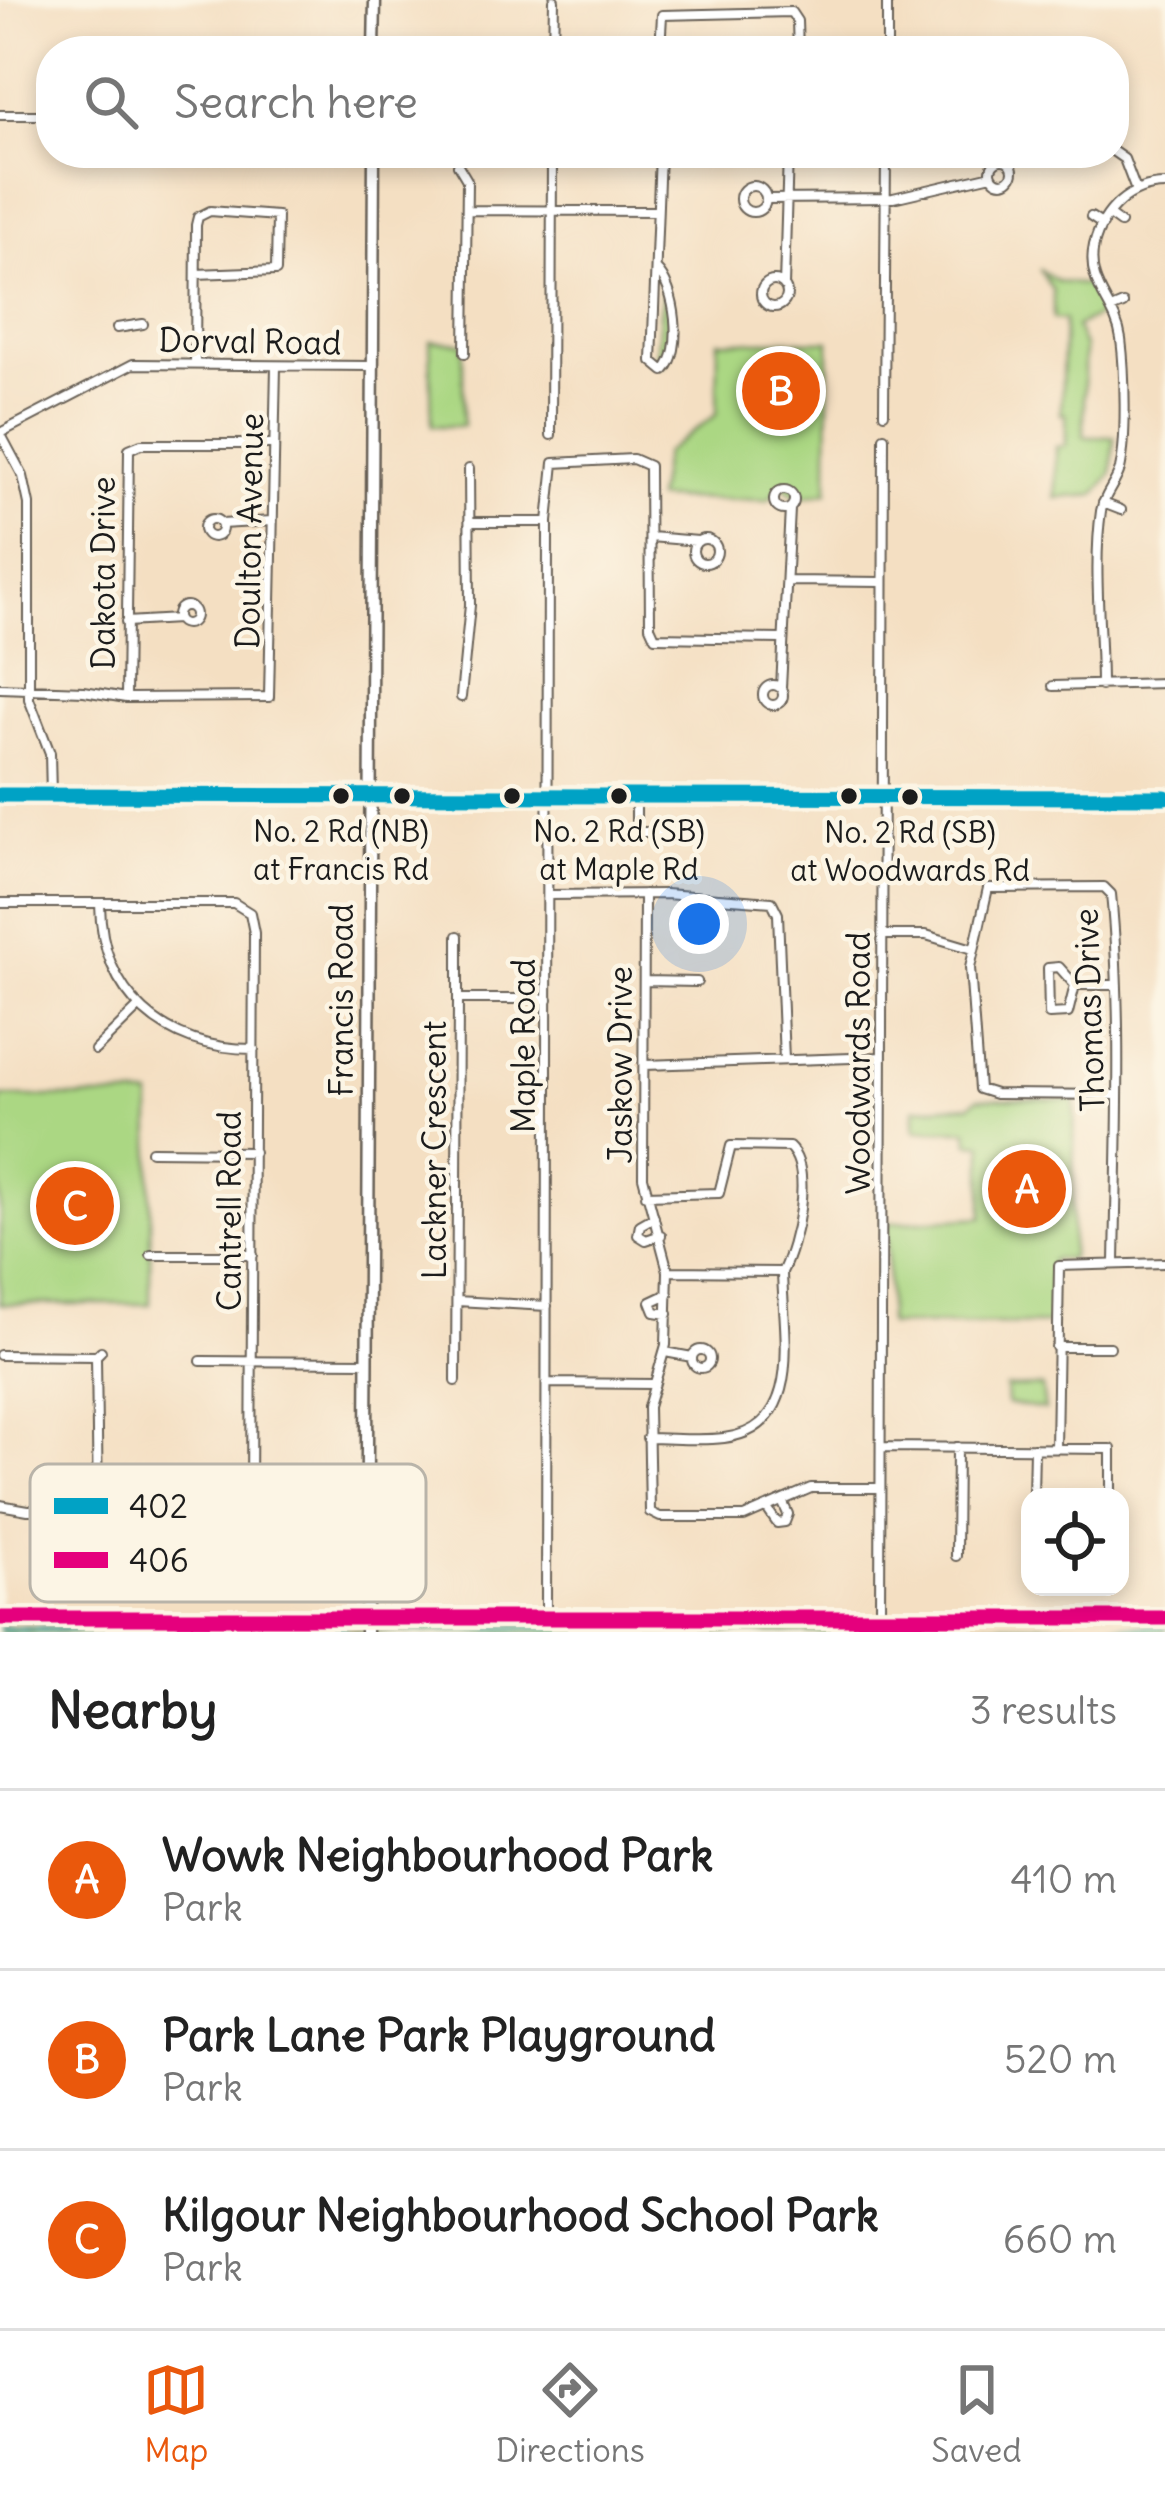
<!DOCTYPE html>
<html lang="en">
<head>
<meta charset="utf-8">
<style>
  :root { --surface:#fff; --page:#f6f6f6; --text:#222; --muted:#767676; --line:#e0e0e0; --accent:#ea580c }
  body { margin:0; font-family:Delius,sans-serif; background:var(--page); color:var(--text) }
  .controls { position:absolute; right:36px; bottom:36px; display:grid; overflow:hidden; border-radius:24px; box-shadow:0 6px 18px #0003 }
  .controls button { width:108px; height:108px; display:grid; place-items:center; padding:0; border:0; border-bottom:3px solid var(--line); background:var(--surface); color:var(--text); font:60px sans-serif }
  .you { position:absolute; left:699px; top:924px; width:42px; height:42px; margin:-30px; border:9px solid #fff; border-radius:50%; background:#1a73e8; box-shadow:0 0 0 18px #1a73e833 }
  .badge { display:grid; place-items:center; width:78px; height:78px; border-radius:50%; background:var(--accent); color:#fff; font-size:39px; font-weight:700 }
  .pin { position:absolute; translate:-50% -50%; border:6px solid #fff; box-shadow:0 3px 12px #0006 }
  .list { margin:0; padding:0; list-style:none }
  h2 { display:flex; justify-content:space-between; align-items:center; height:156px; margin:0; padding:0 48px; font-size:51px }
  h2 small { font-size:39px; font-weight:400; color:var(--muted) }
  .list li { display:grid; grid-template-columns:78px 1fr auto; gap:36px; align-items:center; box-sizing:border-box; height:180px; padding:0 48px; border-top:3px solid var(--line) }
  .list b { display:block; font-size:45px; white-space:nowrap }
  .list p { margin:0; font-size:39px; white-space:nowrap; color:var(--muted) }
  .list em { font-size:39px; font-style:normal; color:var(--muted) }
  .icon { flex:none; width:66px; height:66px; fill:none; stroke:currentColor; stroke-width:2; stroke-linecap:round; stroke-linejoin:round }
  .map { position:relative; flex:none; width:1165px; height:1632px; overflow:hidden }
  .search { position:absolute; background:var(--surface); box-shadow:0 6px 18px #0003; left:36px; right:36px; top:36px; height:132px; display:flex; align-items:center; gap:30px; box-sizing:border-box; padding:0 42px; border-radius:48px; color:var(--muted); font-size:45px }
  .sheet { height:696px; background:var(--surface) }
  nav { display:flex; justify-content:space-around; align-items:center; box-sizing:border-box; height:168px; border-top:3px solid var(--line); background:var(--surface); font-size:33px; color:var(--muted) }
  nav a { display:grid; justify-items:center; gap:6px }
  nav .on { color:var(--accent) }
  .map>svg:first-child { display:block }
</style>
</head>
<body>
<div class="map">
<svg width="1165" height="1632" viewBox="0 0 1165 1632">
  <rect width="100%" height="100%" fill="#fcf5e5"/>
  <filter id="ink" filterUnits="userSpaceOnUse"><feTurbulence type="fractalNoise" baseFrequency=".00833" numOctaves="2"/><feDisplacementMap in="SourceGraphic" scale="24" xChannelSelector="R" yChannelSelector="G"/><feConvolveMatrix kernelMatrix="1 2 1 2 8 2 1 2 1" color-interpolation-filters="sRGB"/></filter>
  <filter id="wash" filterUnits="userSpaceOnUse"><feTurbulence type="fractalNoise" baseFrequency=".004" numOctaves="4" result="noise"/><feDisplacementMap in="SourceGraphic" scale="48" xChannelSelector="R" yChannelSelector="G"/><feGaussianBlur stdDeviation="2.7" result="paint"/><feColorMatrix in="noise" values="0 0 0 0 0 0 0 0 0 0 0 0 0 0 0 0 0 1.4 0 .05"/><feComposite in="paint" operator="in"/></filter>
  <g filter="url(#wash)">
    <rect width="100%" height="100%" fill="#f4dfc2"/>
    <path fill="#abd783" stroke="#647a50" stroke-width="3" d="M1039 269 1058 282 1088 285 1105 312 1076 327 1084 347V437H1114L1112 473 1095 495 1056 498V447L1066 446V414H1061L1064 320 1053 319V291Z
      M662 291 669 308 667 360 662 366 656 362Z
      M430 341 463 343V426H432Z
      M718 341H829L828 492 798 498 782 485 768 500 656 499 664 453 717 414Z
      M0 1097H151L150 1304H0Z
      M978 1098 1075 1100 1071 1258 1051 1260V1324L888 1325 887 1223 983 1217V1144L969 1143 968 1130H915V1108L970 1105Z
      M1042 1387 1045 1410 1007 1404 1006 1388Z
      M888 1623 917 1628 937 1623 1165 1626V1632H0V1626L394 1630 438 1624Z"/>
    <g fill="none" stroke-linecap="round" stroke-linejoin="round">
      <path stroke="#4cbac5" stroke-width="3" d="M577 1627H642
        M671 1627H909
        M927 1627H1165
        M0 1628H346
        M408 1628 570 1627"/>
    </g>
  </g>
  <g filter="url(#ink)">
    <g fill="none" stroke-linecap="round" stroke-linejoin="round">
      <g stroke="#686056" stroke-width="12">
        <path id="street" d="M662 15 791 12 797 21 798 51
          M553 51 554 0
          M660 51 662 15
          M887 51V0
          M1114 60V79
          M0 115H51
          M1114 152 1124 159 1135 188
          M991 171a11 11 0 1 1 22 0a11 11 0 1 1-22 0Z
          M458 165 467 180 465 353
          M740 199a13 13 0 1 1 26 0a13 13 0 1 1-26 0Z
          M766 199 893 198 992 175
          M467 210 657 211
          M1109 215 1120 223
          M1091 217 1103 225
          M656 269C676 287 684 352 664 371L652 361 660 153
          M761 294a13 13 0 1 1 26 0a13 13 0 1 1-26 0Z
          M784 286 788 153
          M1111 309 1123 304
          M117 328 143 324
          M195 364 196 225 198 217 210 211 277 216 276 271 196 274
          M884 413 886 153
          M551 435 552 153
          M774 500a10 10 0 1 1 20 0a10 10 0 1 1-20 0Z
          M1103 503 1121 510
          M204 528a9 9 0 1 1 18 0a9 9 0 1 1-18 0Z
          M471 522H548
          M221 524 272 521
          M650 537 698 541
          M693 551a12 12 0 1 1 24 0a12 12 0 1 1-24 0Z
          M789 581 882 582
          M177 615a9 9 0 1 1 18 0a9 9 0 1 1-18 0Z
          M126 622 178 619
          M763 695a10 10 0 1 1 20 0a10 10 0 1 1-20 0Z
          M1053 686 1165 683
          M1101 686C1101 630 1093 566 1101 511 1104 494 1116 484 1120 469 1127 440 1125 370 1121 339 1116 303 1085 286 1094 245 1103 210 1130 185 1165 185
          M0 688 84 691 126 698 269 697 276 366
          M781 688 790 509
          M461 697 470 605 469 469
          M126 698 129 449 141 444H272
          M51 795 50 753 29 699V504L23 476 0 433 133 364 372 366
          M636 797V832
          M613 832H659
          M644 894 643 1177 668 1271 666 1345 648 1407 650 1512
          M548 895 665 894 772 902 778 914 784 1060
          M0 903H234L250 913 254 933 251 1493 231 1507 28 1510 0 1505
          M100 904C101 995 165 1049 254 1049
          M883 935H926L973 949
          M645 981 697 982
          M1075 985 1059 967 1048 968 1049 1014 1068 1013 1075 985H1117
          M458 999V936
          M95 1050 138 1008
          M645 1065 881 1057
          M151 1151 254 1152
          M646 1195 719 1193 731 1146 789 1147C814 1170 796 1245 782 1272
          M654 1217 640 1225 638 1235 646 1240 661 1235
          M151 1255H253
          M1115 1263C1117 1141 1123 1016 1111 894L1104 887 988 888 970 968 979 1089 995 1094 1117 1095
          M668 1271 782 1272
          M668 1294 651 1302 655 1312 668 1314
          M457 1301 547 1306
          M1056 1347H1110
          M692 1359a9 9 0 1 1 18 0a9 9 0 1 1-18 0Z
          M665 1352 692 1357
          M0 1355 96 1356 101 1351
          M96 1356 98 1509
          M201 1361 367 1362
          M456 1381 458 999H548
          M547 1383 653 1384
          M647 1438C672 1438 699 1441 724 1438 806 1428 783 1332 782 1272
          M881 1447 1111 1449V1497
          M1056 1448 1059 1266 1165 1263
          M1033 1497 1034 1448
          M768 1510 777 1523 785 1522 788 1514 782 1501
          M650 1512 660 1517H744L811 1488H880
          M956 1556 957 1447
          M546 1617 548 522 554 463 633 459 649 466 650 626 655 637 781 639
          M880 1617 884 437"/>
      </g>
      <g stroke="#686056" stroke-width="15">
        <path id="secondary" d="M374 51 375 0
          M0 795 1165 797
          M0 1618H1165
          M366 1632 374 153"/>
      </g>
      <use href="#street" stroke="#fff" stroke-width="8"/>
      <use href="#secondary" stroke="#fff" stroke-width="10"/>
      <g stroke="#fcf5e5" stroke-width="24">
        <path id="bus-1" d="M0 795 1165 797"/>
      </g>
      <g stroke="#fcf5e5" stroke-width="24">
        <path id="bus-2" d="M0 1618H1165"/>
      </g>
      <use href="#bus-1" stroke="#01a2c5" stroke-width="15"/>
      <use href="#bus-2" stroke="#e5007d" stroke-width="15"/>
    </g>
  </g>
  <g fill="#1c1c1c" stroke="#fcf5e5" stroke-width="4.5">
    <circle cx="341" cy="796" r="10"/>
    <circle cx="402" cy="796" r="10"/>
    <circle cx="512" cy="796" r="10"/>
    <circle cx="619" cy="796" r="10"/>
    <circle cx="849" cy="796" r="10"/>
    <circle cx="910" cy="797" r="10"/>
  </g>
  <g text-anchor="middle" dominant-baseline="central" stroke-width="9" stroke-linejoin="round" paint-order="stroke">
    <g font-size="30" fill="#1c1c1c" stroke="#fcf5e5">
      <text x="341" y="831">No. 2 Rd (NB)<tspan x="341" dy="38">at Francis Rd</tspan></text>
      <text x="619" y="831">No. 2 Rd (SB)<tspan x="619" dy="38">at Maple Rd</tspan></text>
      <text x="910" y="832">No. 2 Rd (SB)<tspan x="910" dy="38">at Woodwards Rd</tspan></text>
    </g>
    <g font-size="33" fill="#1c1c1c" stroke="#fcf5e5">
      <text transform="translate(250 341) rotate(1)">Dorval Road</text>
      <text transform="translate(249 531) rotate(-89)">Doulton Avenue</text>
      <text transform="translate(103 573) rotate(-90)">Dakota Drive</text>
      <text transform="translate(341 1000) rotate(-90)">Francis Road</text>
      <text transform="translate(1089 1010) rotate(-92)">Thomas Drive</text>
      <text transform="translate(523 1046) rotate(-90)">Maple Road</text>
      <text transform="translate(858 1063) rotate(-90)">Woodwards Road</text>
      <text transform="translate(620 1065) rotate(-90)">Jaskow Drive</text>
      <text transform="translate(434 1150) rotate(-90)">Lackner Crescent</text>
      <text transform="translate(229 1211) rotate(-90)">Cantrell Road</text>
    </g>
  </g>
  <rect x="30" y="1464" width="396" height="138" rx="18" fill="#fcf5e5" stroke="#b9b4a9" stroke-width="3"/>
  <rect x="54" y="1498" width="54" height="16" fill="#01a2c5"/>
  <rect x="54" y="1552" width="54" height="16" fill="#e5007d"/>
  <g font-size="33" fill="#1c1c1c">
    <text x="129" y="1518">402</text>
    <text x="129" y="1572">406</text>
  </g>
</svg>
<div class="controls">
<button><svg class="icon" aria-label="locate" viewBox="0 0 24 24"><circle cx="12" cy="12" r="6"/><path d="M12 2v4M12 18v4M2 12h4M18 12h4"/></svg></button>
</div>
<div class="you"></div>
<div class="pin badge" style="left:1027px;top:1189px">A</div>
<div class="pin badge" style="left:781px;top:391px">B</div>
<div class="pin badge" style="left:75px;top:1206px">C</div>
<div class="search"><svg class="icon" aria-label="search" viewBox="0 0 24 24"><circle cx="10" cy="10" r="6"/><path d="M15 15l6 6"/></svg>Search here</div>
</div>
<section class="sheet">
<h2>Nearby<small>3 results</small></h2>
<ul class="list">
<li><span class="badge">A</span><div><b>Wowk Neighbourhood Park</b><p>Park</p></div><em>410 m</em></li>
<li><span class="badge">B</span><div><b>Park Lane Park Playground</b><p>Park</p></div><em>520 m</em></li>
<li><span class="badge">C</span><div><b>Kilgour Neighbourhood School Park</b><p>Park</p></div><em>660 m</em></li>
</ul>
</section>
<nav>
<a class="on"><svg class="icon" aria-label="map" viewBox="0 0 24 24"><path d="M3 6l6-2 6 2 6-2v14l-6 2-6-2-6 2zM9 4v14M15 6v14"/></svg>Map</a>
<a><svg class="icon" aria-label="directions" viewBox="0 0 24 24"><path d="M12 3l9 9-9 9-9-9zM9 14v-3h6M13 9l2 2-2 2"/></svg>Directions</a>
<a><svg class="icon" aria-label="saved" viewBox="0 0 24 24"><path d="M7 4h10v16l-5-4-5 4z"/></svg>Saved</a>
</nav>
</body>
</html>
